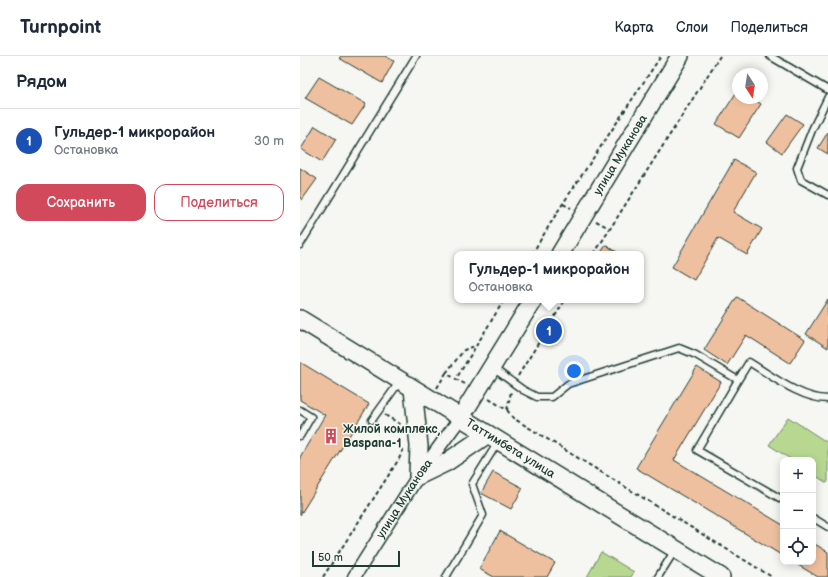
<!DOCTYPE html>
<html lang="ru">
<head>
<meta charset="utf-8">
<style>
  :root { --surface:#fff; --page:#f2f2f3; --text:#1f2937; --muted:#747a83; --line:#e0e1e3; --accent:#d1495b }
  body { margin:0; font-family:"Balsamiq Sans",sans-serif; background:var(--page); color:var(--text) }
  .controls { position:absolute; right:12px; bottom:12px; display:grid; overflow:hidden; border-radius:8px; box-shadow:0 2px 10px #0003 }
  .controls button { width:36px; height:36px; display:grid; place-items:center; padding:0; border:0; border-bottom:1px solid var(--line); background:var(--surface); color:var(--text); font:20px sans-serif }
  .compass { position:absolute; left:432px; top:12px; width:36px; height:36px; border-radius:50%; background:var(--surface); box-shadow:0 2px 10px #0003; rotate:168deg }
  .scale { position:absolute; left:12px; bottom:10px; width:88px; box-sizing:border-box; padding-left:4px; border:2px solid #1f3d34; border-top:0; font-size:11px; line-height:14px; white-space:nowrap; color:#1f3d34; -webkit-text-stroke:3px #f6f6f2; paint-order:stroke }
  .you { position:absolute; left:274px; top:315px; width:14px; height:14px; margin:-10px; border:3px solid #fff; border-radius:50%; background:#1a73e8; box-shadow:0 0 0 6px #1a73e833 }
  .badge { display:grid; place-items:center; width:26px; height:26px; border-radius:50%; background:var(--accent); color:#fff; font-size:13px; font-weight:700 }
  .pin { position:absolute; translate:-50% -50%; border:2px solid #fff; box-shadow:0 1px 4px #0006 }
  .popup { position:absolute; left:154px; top:195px; width:190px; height:52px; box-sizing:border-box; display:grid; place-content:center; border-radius:8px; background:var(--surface); filter:drop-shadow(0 1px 3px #0005); font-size:13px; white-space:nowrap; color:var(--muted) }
  .popup b { font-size:15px; color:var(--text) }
  .popup::after { content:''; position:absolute; left:50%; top:100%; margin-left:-8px; border:8px solid transparent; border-top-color:var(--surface) }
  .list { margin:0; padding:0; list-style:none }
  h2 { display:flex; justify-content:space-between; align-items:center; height:52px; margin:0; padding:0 16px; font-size:17px }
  h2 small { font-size:13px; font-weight:400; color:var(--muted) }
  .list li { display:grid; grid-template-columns:26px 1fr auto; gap:12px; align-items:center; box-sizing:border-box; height:64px; padding:0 16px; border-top:1px solid var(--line) }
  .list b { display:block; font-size:15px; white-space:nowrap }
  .list p { margin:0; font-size:13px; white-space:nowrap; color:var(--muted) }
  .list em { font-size:13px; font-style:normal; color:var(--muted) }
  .actions { display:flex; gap:8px; padding:12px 16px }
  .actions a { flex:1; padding:9px 0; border:1px solid var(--accent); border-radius:12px; text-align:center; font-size:14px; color:var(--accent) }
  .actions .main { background:var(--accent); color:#fff }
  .icon { flex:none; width:22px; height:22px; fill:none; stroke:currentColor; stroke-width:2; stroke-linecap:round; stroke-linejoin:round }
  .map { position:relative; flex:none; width:528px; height:521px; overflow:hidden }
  header { display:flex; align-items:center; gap:24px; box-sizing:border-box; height:56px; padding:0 20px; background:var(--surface); border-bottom:1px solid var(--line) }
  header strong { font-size:19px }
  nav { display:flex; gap:22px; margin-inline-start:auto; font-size:14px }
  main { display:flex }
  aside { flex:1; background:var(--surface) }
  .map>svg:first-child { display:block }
</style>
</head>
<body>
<header>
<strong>Turnpoint</strong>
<nav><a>Карта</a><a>Слои</a><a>Поделиться</a></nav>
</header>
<main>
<aside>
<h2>Рядом<small></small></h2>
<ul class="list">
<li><span class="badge" style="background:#1a4fb4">1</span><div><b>Гульдер-1 микрорайон</b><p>Остановка</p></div><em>30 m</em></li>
</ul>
<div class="actions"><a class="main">Сохранить</a><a>Поделиться</a></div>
</aside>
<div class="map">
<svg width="528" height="521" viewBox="0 0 528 521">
  <rect width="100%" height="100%" fill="#f6f6f2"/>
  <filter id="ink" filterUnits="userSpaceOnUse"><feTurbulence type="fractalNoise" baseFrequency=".025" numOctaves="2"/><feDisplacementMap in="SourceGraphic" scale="8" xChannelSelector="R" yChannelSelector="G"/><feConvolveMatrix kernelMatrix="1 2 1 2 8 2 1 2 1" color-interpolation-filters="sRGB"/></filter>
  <g filter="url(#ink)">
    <path fill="#b8d892" stroke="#6c8a63" d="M488 361 528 387V425L527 427 513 418V404H492L469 389Z
      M301 496 334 516 331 521H287Z"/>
    <path fill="#efc09f" stroke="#1f3d34" d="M41 0H85L94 5 82 27 39 2Z
      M19 21 66 48 52 69 5 42Z
      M438 34V42H452L461 48 439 82 416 68Z
      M487 58 503 68 482 97 467 86Z
      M15 70 36 83 22 106 1 93Z
      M528 76V98L518 92Z
      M434 104 456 116 433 156 462 173 447 199 418 182 394 224 372 211Z
      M0 112 17 123 2 144 0 142Z
      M306 189 320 198H300Z
      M437 241 505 284 490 307 446 279 427 309 404 294Z
      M528 243V292L506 278Z
      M0 306 69 348 0 459V401L25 359 0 344Z
      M397 311 421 326 374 404 483 469V500L336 412Z
      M193 416 223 432 211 453 181 437Z
      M200 475 255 507 247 521H194L179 513Z
      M513 487 528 496V521H518L493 506H513Z"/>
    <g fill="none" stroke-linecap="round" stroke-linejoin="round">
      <g stroke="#1f3d34" stroke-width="9">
        <path id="lane" d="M470 0 528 34
          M528 41 512 74 497 112 501 124 528 139
          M0 189 116 0
          M193 312 223 334 237 341H252L268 328 379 292 396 299 438 324
          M0 354 11 361 0 380
          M72 364 100 325
          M483 444 397 394 438 324 449 306C472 320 501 343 528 343
          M513 462 528 471
          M146 521 183 459 172 428 198 386
          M358 521 375 494"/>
      </g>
      <g stroke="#1f3d34" stroke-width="15">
        <g id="street">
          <path id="s1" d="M54 521 118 420 161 361"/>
        </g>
      </g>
      <g stroke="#1f3d34" stroke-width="20">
        <g id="secondary">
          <path id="s2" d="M260 198 380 0"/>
          <path id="s3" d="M0 263 421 521"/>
          <path d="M113 333 119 390 118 420 147 406 188 378"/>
          <path d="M161 361 233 244"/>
        </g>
      </g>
      <path stroke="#1f3d34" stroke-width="2" stroke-dasharray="4 3" stroke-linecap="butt" d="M263 148 271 152
        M296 165 309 172
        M232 198 258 155 361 0
        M294 198 420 0
        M146 317 164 294 175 290
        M218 320 265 244
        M165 328 156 323 204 244
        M137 332 146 317 156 323
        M189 343 207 354 211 336
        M207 354 213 362 472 521
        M85 359 100 368 103 371
        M23 521 99 403 104 391"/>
      <use href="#lane" stroke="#f6f6f2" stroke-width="6"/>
      <use href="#street" stroke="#f6f6f2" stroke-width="12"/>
      <use href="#secondary" stroke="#f6f6f2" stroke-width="17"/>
    </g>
  </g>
  <defs>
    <g id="building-bare" transform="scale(1.2)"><path d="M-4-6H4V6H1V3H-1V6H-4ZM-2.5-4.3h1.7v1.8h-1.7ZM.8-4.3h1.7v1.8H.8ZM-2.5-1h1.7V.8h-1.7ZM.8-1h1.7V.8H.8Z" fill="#d1495b" stroke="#f6f6f2" stroke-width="2.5" paint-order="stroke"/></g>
  </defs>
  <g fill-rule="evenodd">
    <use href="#building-bare" x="31" y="380"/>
  </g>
  <g text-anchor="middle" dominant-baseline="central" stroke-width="3" stroke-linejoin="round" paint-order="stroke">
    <g font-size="12" fill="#1f3d34" stroke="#f6f6f2">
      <text stroke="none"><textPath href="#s2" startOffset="116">улица Муканова</textPath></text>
      <text stroke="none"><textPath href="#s3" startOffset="247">Таттимбета улица</textPath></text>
      <text stroke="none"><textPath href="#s1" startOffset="93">улица Муканова</textPath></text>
    </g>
    <g font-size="12" font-weight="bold" fill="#1f3d34" stroke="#f6f6f2" text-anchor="start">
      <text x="43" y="373">Жилой комплекс,<tspan x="43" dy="14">Baspana-1</tspan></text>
    </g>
  </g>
</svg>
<div class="controls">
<button>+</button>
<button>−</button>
<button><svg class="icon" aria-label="locate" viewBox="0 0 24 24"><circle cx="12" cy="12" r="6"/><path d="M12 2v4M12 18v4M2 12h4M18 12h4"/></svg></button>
</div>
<svg class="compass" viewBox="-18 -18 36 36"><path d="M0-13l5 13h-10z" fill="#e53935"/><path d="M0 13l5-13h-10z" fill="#747a83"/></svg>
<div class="scale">50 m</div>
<div class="you"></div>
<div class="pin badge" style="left:249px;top:275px;background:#1a4fb4">1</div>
<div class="popup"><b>Гульдер-1 микрорайон</b>Остановка</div>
</div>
</main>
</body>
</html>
